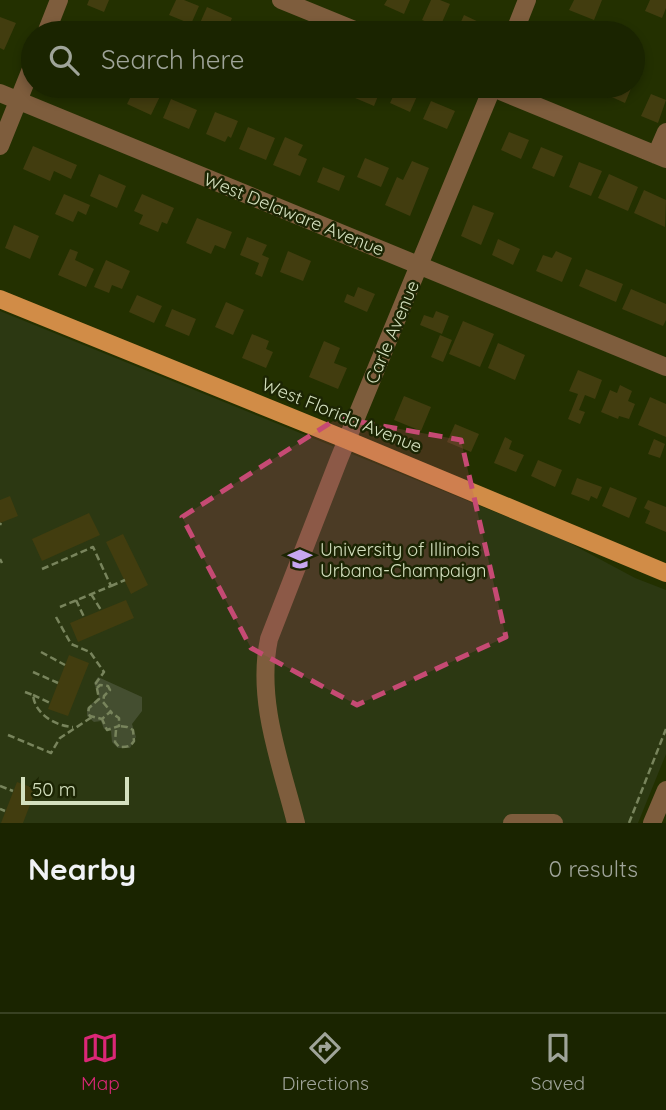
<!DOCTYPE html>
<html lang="en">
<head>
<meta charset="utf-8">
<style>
  :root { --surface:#1a2400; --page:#232c0a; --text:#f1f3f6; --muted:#9fa499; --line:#384122; --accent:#db2777 }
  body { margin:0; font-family:Quicksand,sans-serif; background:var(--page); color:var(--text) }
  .scale { position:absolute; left:21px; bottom:18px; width:108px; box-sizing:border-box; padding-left:7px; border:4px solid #d4e0bf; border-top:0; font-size:19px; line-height:24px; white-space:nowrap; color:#d4e0bf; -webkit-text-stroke:5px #1c2503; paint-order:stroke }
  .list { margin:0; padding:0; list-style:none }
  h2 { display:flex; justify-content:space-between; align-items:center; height:91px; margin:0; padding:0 28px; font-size:30px }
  h2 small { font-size:23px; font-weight:400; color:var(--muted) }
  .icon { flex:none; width:38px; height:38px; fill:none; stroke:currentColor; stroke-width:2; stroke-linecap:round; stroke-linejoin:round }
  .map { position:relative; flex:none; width:666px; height:823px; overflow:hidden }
  .search { position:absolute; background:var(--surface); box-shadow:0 4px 10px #0003; left:21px; right:21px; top:21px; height:77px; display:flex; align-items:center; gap:18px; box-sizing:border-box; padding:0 24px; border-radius:38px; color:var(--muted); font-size:26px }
  .sheet { height:189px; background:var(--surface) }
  nav { display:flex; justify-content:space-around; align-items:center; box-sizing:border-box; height:98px; border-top:2px solid var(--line); background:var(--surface); font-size:19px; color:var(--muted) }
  nav a { display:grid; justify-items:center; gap:4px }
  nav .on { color:var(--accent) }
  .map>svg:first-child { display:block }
</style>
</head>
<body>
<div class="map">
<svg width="666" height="823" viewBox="0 0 666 823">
  <rect width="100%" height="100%" fill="#233000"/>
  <path fill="#2c3812" d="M0 311 564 540 635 578 666 590V754L638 823H0Z"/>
  <path fill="#444e30" d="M98 677 142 697V711L132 724 136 737 130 748H118L112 742 111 731 104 729 101 721 94 722 87 716V708L99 697 94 683Z"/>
  <path fill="#423d0f" d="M89 0H109L104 12 87 5Z
    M176 0H184L199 6 191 24 169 15Z
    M387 0H410L404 14 384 5Z
    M431 0H440L450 4 440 27 422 20Z
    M574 0H602L594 20 569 10Z
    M650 0H666V8L662 18 645 11Z
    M207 7 232 18 226 33H204L197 30Z
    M464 15 483 24 479 33H456Z
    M0 17 16 23 4 50 0 48Z
    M100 86H121L116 97 98 89Z
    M136 86H155L163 90 151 115 127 104Z
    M344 86H382L374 106 341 92Z
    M398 86 418 94 410 112 390 103Z
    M608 86H632L625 103 605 94Z
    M651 94 666 100 658 123 641 116Z
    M171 99 197 110 189 129 163 118Z
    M431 101 455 111 447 129 423 119Z
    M215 112 238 121 231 138 228 136 225 142 206 134Z
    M248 127 275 138 266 160 239 149Z
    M509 132 529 140 521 159 501 150Z
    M285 137 303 145 298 155 307 159 300 176 273 165Z
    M33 146 77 165 71 179 54 171 50 181 23 169Z
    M541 147 563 156 554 177 532 168Z
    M365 158 389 168 381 187 357 177Z
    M412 161 429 168 410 216 385 205 397 177 403 180Z
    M579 162 602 171 591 196 569 187Z
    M323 167 345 176 339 191 317 182Z
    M99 174 126 186 117 208 90 196Z
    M609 174 638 187 628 211 598 198Z
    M644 190 666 200 665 227 634 213Z
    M64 194 90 205 86 215 78 211 73 222 55 214Z
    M142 194 174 208 167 224 162 222 158 232 139 224 143 215 134 211Z
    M473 205 494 213 481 245 461 236Z
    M197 218 232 232 225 249 215 245 211 254 186 243Z
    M14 225 39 236 30 259 5 248Z
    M247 237 267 245 262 255 269 258 262 277 255 274 259 263 240 255Z
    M498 239 520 249 513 265 492 255Z
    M70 249 78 252 75 260 94 269 86 287 58 275Z
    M288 251 311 261 303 281 280 272Z
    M556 251 572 258 562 282 536 271 543 255 552 258Z
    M106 260 130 271 122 289 112 285 109 293 94 287Z
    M586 269 623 284 616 302 579 286Z
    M358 287 375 294 367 312 344 302 347 294 354 297Z
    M631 289 666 304V320L663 326 622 309Z
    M137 295 162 306 154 323 129 312Z
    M226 302 244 310 233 335 215 327Z
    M172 309 196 319 189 336 165 326Z
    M436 311 449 316 442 334 420 325 424 315 433 318Z
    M463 321 494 334 480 367 449 354Z
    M252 334 269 341 266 349 273 352 266 368 242 358Z
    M440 335 452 340 443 362 431 357Z
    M324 341 340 348 334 363 347 368 338 389 309 377Z
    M498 343 525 355 515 380 488 368Z
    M578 370 602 380 595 399 585 395 579 410 585 412 580 424 568 419 578 394 569 391Z
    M620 385 632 391 628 401 635 404 629 419 619 416 618 419 601 412 610 390 617 393Z
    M404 396 431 407 421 431 394 420Z
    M650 397 666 404V437L638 425Z
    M455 424 479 434 471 452 447 442Z
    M505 437 512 441 509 449 524 455 516 472 494 463Z
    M654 439 665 444 660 458 648 454Z
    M538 460 562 470 555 487 531 476Z
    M577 478 602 487 597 499 591 496 589 501 571 494Z
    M610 487 637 498 629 518 602 506Z
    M10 496 18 516 0 523V500Z
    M648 500 666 507V532L645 523 650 511 644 508Z
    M89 513 100 535 42 561 32 539Z
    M123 534 148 585 131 594 106 542Z
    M126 600 134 618 78 642 70 623Z
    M69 655 89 663 68 716 48 709Z
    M17 782 36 789 23 823H1Z"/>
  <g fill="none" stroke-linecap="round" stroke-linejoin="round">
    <path stroke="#78845c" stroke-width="2.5" stroke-dasharray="7 3.5" stroke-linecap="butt" d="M0 525 1 523
      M0 559 2 563
      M42 569 93 547 111 586 60 607
      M111 586 125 580
      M91 594 101 610
      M76 600 84 617
      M56 617 71 644 90 652 104 672 96 683 99 699 89 708 88 713 90 716 102 719 110 712 119 718V726L107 730 102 719
      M41 652 65 665
      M33 672 58 683
      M97 688 100 685 108 686 110 690 104 696 103 702 112 713
      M25 692 33 695C35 714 55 726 73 727
      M33 695 50 703
      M116 730 115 742 119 747C127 747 130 747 134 741L133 730 127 727 119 726
      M8 735 51 753 60 738 92 717
      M0 786 13 791
      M0 809 5 811
      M629 823 666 729"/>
    <path stroke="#7e5d3d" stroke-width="18" d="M281 0 362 33
      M46 33 59 0
      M514 33 527 0
      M488 86 666 159
      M0 93 666 367
      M0 146 33 64
      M656 155 666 132
      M296 823C281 764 256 701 269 639L339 459 493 86
      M512 823H554
      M652 823 666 790"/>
    <path stroke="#d18c47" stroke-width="18" d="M0 299 347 440 666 573"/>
  </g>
  <path fill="#c64a74" fill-opacity="0.2" stroke="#c64a74" stroke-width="5" stroke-dasharray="14 9" stroke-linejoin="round" d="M338 418 461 440 506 637 357 705 251 648 182 517Z"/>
  <defs>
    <g id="university-bare" transform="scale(1.89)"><path d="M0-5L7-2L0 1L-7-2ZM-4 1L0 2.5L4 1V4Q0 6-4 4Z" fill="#c6a6f0" stroke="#1c2503" stroke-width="2.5" paint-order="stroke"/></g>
  </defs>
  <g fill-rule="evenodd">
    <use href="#university-bare" x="300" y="559"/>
  </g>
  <g text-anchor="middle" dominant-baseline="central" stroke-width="5" stroke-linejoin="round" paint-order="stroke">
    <g font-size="18" fill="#d4e0bf" stroke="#1c2503">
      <text transform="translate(294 214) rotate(22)">West Delaware Avenue</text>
      <text transform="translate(392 332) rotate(-67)">Carle Avenue</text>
      <text transform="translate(342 415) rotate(22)">West Florida Avenue</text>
    </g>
    <g font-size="18" fill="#d4e0bf" stroke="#1c2503" text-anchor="start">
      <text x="320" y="549">University of Illinois<tspan x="320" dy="21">Urbana-Champaign</tspan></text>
    </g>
  </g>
</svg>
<div class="scale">50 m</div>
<div class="search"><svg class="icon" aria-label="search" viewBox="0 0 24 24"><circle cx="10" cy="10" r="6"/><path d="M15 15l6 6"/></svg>Search here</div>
</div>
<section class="sheet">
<h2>Nearby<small>0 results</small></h2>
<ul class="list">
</ul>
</section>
<nav>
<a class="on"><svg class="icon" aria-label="map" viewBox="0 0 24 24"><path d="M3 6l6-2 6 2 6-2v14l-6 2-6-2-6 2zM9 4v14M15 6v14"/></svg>Map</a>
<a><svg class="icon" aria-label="directions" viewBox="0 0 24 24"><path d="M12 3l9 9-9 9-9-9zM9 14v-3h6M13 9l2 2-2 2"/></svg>Directions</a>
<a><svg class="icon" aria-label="saved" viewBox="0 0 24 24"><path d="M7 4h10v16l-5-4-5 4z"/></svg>Saved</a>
</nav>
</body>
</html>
